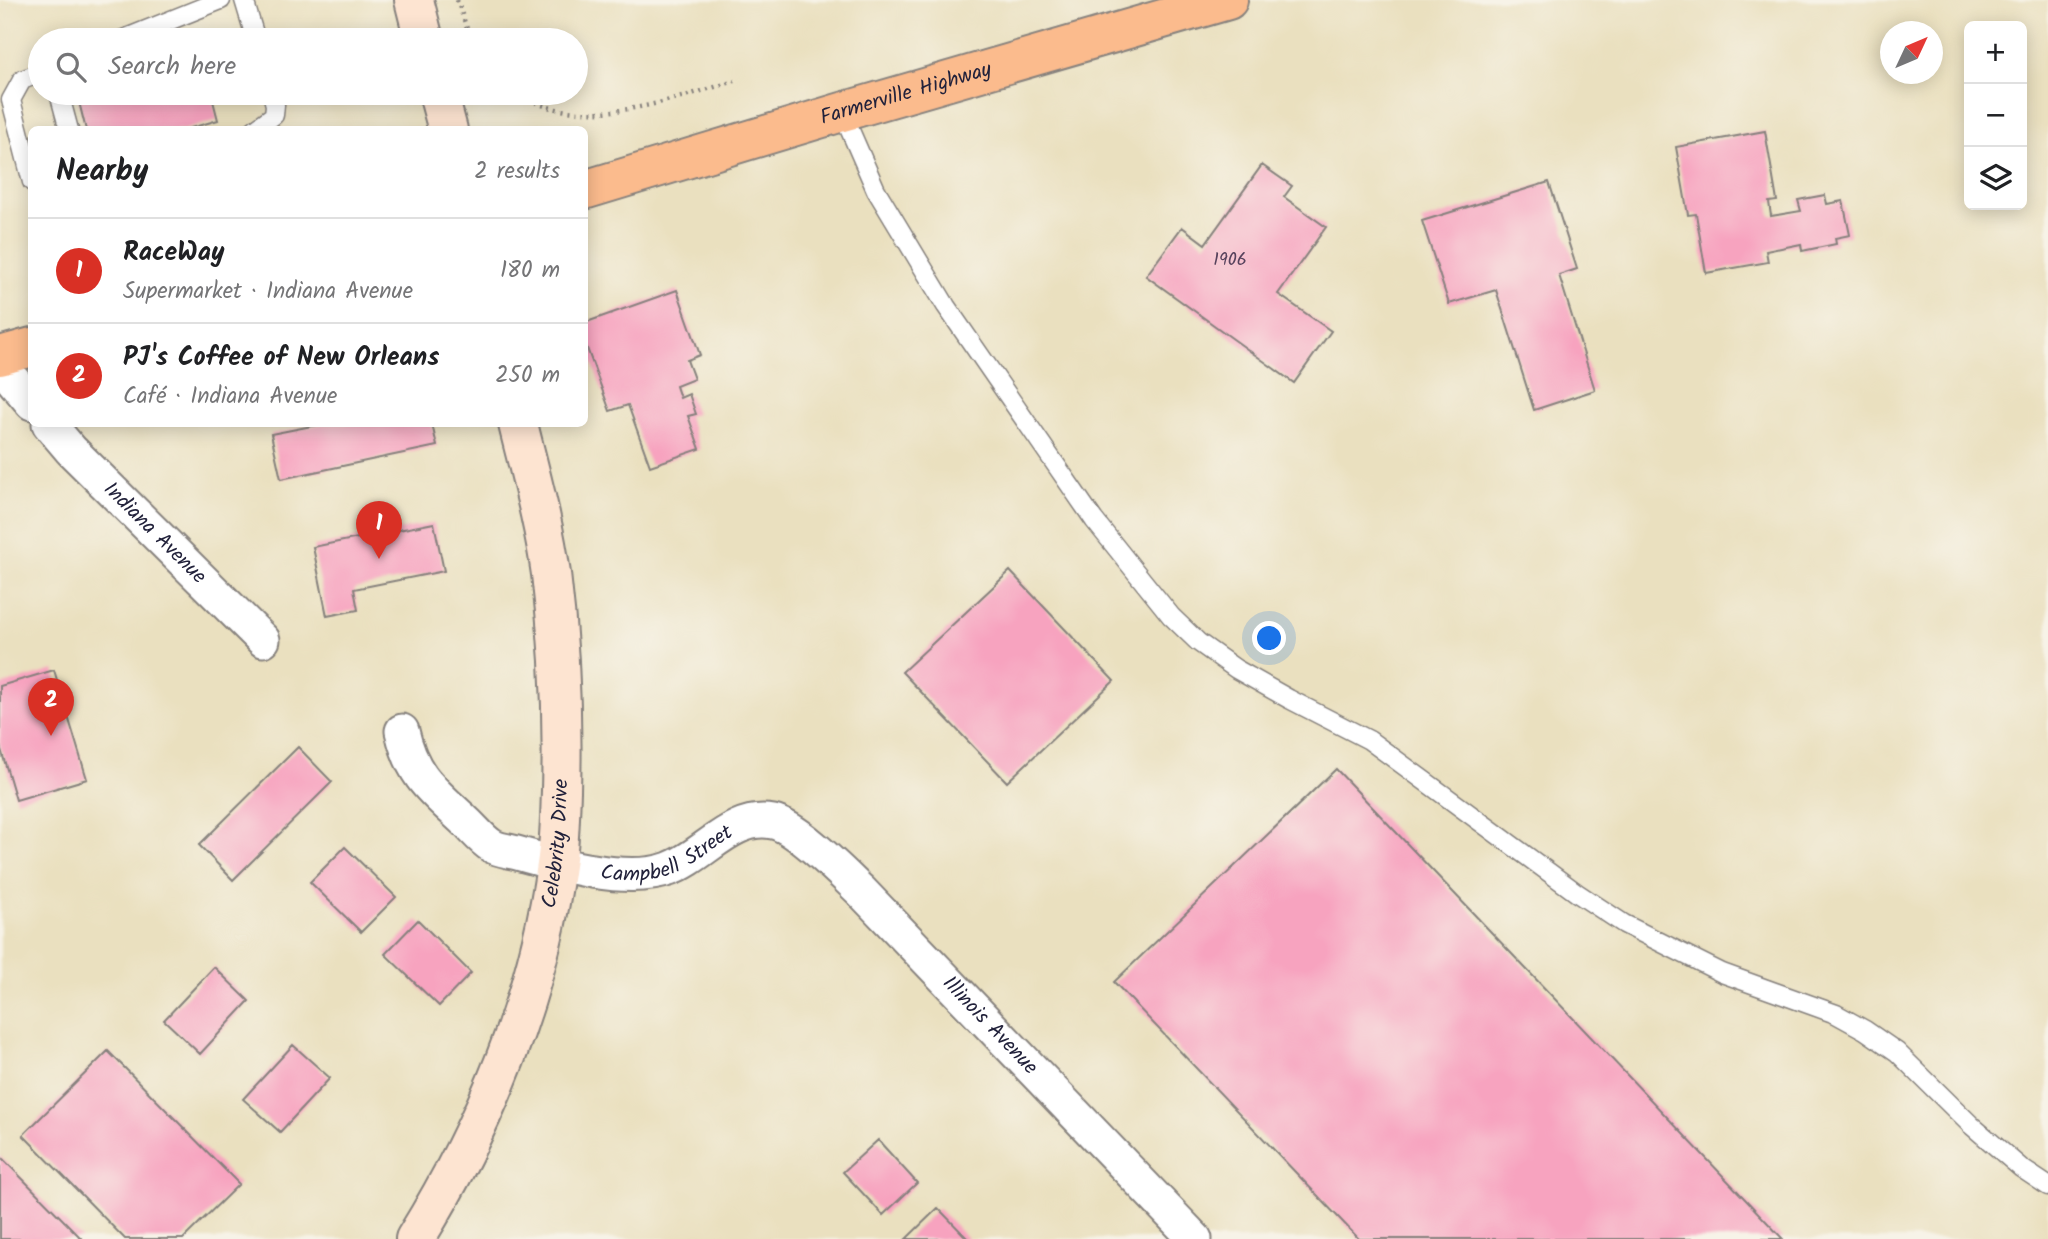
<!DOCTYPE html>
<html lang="en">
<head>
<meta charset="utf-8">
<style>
  :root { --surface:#fff; --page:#f6f6f6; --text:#202124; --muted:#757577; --line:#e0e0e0; --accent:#d93025 }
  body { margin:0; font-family:Kalam,sans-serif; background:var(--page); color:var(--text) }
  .controls { position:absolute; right:21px; top:21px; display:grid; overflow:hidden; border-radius:10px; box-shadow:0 4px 18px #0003 }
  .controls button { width:63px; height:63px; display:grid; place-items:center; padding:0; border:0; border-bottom:2px solid var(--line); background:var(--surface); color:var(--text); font:35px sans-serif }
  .compass { position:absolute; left:1880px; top:21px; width:63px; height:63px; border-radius:50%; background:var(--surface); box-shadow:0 4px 18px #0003; rotate:46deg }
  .you { position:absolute; left:1270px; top:639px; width:24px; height:24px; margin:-18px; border:5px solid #fff; border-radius:50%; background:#1a73e8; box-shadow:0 0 0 10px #1a73e833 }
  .badge { display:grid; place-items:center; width:46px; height:46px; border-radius:50%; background:var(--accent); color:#fff; font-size:23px; font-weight:700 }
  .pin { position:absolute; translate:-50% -58px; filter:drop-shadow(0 2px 4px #0008) }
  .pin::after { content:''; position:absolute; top:37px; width:24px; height:21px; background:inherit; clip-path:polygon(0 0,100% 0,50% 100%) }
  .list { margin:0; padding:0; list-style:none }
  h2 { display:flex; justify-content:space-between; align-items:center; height:91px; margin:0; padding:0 28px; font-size:30px }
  h2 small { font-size:23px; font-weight:400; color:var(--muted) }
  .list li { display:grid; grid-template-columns:46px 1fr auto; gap:21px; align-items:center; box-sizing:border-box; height:105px; padding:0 28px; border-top:2px solid var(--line) }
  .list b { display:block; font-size:26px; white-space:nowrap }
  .list p { margin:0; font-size:23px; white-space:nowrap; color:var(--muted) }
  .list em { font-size:23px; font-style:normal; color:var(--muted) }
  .icon { flex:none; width:38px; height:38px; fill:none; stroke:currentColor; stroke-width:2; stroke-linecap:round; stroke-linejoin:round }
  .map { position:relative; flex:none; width:2048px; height:1239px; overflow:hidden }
  .search { position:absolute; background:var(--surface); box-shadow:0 4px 18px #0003; left:28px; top:28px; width:560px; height:77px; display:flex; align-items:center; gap:18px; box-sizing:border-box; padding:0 24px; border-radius:38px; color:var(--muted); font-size:26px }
  .panel { position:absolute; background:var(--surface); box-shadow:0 4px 18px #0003; left:28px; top:126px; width:560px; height:301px; border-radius:10px }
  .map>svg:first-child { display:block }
</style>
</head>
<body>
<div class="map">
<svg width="2048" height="1239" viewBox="0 0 2048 1239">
  <rect width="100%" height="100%" fill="#f7f3e8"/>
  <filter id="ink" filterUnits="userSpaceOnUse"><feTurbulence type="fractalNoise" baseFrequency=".0143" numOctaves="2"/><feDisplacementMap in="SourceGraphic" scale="14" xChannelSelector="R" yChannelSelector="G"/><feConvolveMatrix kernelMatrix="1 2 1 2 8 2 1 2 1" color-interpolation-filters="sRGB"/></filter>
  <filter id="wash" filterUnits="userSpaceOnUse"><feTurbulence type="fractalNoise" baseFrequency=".00686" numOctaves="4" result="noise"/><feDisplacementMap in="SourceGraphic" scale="28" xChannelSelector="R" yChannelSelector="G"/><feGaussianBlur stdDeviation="1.57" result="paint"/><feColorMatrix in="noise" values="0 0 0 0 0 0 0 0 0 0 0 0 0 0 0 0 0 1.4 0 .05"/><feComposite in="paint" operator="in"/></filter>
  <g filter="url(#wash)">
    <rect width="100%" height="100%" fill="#eae0bf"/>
    <g id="blocks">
      <path fill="#f7a3bf" d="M99 93H211L218 120 184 130H86L78 98Z
        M1765 131 1777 201 1769 202 1771 216 1801 211 1798 200 1825 195 1827 204 1843 201 1850 235 1835 238 1836 244 1802 251 1801 244 1766 251 1768 262 1706 273 1696 214 1688 215 1676 147Z
        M1262 165 1292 186 1284 197 1326 227 1278 294 1331 331 1294 383 1146 276 1182 227 1205 244Z
        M1549 182 1577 269 1559 275 1595 390 1534 410 1496 290 1449 304 1422 221Z
        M677 290 700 355 687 360 694 379 676 386 680 398 689 394 696 414 688 416 700 449 650 466 628 405 610 411 584 340V323Z
        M322 424H432L437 446 281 479 271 434Z
        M434 523 444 571 354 589 358 610 327 616 313 547Z
        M1010 571 1114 681 1007 782 902 672Z
        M54 670 87 779 16 800 0 746V686Z
        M298 747 332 782 233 880 199 845Z
        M1336 769 1783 1239H1359L1114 982Z
        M345 847 396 897 361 932 310 882Z
        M418 920 471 973 439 1006 385 954Z
        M214 967 249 1001 200 1054 164 1020Z
        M293 1045 330 1078 280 1132 243 1099Z
        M108 1051 239 1184 183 1239H125L23 1135Z
        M878 1140 917 1183 883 1215 843 1172Z
        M0 1156 82 1239H0Z
        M938 1208 968 1239H906Z"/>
    </g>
  </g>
  <g filter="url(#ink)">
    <use href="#blocks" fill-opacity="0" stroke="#86817d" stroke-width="2"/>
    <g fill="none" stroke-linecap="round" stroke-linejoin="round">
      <g stroke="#86817d" stroke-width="21">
        <path id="lane" d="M244 0 256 40
          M121 40 221 0
          M59 93 69 130
          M842 112 876 190 946 306 1094 520 1171 616 1198 642 1236 669 1289 699 1369 740 1577 893 1624 924 1722 973 1836 1014 1865 1030 1897 1052 1971 1125 2021 1168 2048 1186
          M254 130 274 115 275 105 272 93
          M32 182 11 100 22 80 40 73"/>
      </g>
      <g stroke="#86817d" stroke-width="37">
        <g id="street">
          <path d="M0 365 32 403"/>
          <path id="s1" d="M49 424 71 450 263 640"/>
          <path id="s2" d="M402 731C412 776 432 790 464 820 473 828 482 840 492 846 499 850 510 851 517 853 559 865 628 884 669 869 705 856 732 814 773 822 797 827 842 873 861 891L1195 1239"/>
        </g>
      </g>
      <g stroke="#86817d" stroke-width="42">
        <g id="secondary">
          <path d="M414 0 424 40"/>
          <path d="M438 93 448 130"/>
          <path id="s3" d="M415 1239C485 1126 538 998 556 865 560 840 560 815 561 791 563 718 560 646 551 574 544 523 530 473 518 424"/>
        </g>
      </g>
      <g stroke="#86817d" stroke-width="42">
        <g id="primary">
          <path id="s4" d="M584 190 842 112 1228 0"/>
          <path d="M0 356 32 347"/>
        </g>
      </g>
      <path stroke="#86817d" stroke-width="4.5" stroke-dasharray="2 5" stroke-linecap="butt" d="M457 0 471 40
        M517 93C580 134 670 100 735 81"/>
      <use href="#lane" stroke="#fff" stroke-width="18"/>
      <use href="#street" stroke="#fff" stroke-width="33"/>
      <use href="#secondary" stroke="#fde4d1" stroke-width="38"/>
      <use href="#primary" stroke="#fbbb8d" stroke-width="38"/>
    </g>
  </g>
  <g text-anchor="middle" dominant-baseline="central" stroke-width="6" stroke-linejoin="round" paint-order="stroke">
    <g font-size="18" fill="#57425c">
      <text x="1230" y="260">1906</text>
    </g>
    <g font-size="21" fill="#22223b" stroke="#f7f3e8">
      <text stroke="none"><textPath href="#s4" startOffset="336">Farmerville Highway</textPath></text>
      <text stroke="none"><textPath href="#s1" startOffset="152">Indiana Avenue</textPath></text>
      <text stroke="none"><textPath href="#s3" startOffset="424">Celebrity Drive</textPath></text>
      <text stroke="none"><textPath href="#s2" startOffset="332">Campbell Street</textPath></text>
      <text stroke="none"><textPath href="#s2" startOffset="746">Illinois Avenue</textPath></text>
    </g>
  </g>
</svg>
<div class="controls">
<button>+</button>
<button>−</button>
<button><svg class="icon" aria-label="layers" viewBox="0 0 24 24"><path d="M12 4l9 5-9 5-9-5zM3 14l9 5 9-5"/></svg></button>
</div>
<svg class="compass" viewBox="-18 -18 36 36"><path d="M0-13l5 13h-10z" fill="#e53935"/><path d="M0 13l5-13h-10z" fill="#757577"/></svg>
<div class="you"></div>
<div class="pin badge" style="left:379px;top:559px">1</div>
<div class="pin badge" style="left:51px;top:736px">2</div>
<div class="search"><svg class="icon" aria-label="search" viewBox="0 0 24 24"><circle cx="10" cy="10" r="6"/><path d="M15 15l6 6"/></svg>Search here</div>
<section class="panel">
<h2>Nearby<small>2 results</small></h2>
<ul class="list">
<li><span class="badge">1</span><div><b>RaceWay</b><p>Supermarket · Indiana Avenue</p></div><em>180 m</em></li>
<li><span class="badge">2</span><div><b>PJ's Coffee of New Orleans</b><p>Café · Indiana Avenue</p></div><em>250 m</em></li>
</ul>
</section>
</div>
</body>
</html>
